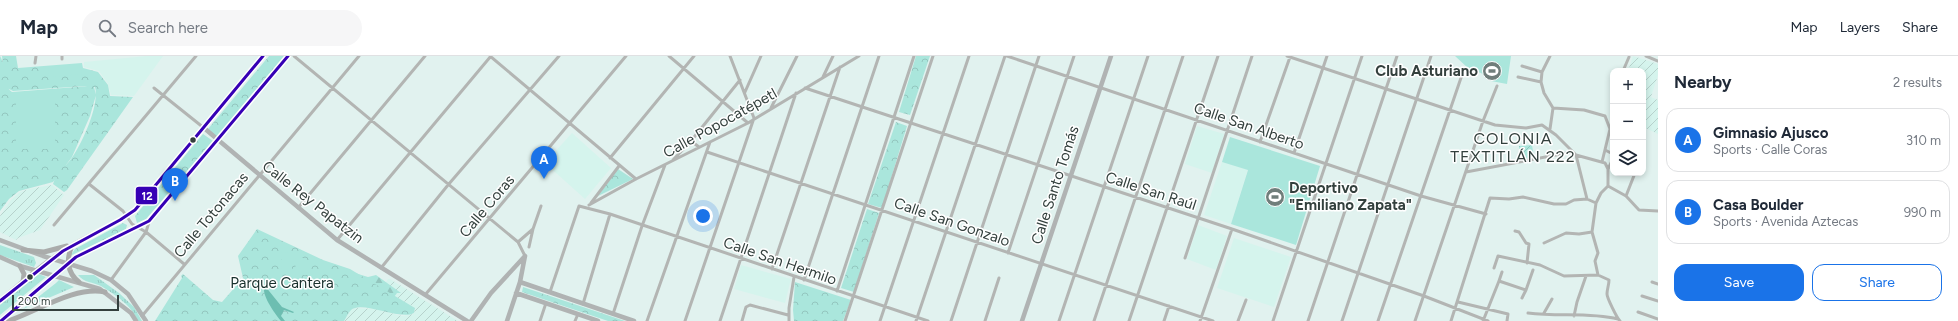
<!DOCTYPE html>
<html lang="en">
<head>
<meta charset="utf-8">
<style>
  :root { --surface:#fff; --page:#f6f6f7; --text:#1f2937; --muted:#747a83; --line:#e0e1e3; --accent:#1a73e8 }
  body { margin:0; font-family:Figtree,sans-serif; background:var(--page); color:var(--text) }
  .controls { position:absolute; right:12px; top:12px; display:grid; overflow:hidden; border-radius:8px; box-shadow:0 2px 6px #0003 }
  .controls button { width:36px; height:36px; display:grid; place-items:center; padding:0; border:0; border-bottom:1px solid var(--line); background:var(--surface); color:var(--text); font:20px sans-serif }
  .scale { position:absolute; left:12px; bottom:10px; width:107px; box-sizing:border-box; padding-left:4px; border:2px solid #33403d; border-top:0; font-size:11px; line-height:14px; white-space:nowrap; color:#33403d; -webkit-text-stroke:3px #fff; paint-order:stroke }
  .you { position:absolute; left:703px; top:160px; width:14px; height:14px; margin:-10px; border:3px solid #fff; border-radius:50%; background:#1a73e8; box-shadow:0 0 0 6px #1a73e833 }
  .badge { display:grid; place-items:center; width:26px; height:26px; border-radius:50%; background:var(--accent); color:#fff; font-size:13px; font-weight:700 }
  .pin { position:absolute; translate:-50% -33px; filter:drop-shadow(0 1px 2px #0008) }
  .pin::after { content:''; position:absolute; top:21px; width:14px; height:12px; background:inherit; clip-path:polygon(0 0,100% 0,50% 100%) }
  .list { margin:0; padding:0; list-style:none }
  h2 { display:flex; justify-content:space-between; align-items:center; height:52px; margin:0; padding:0 16px; font-size:17px }
  h2 small { font-size:13px; font-weight:400; color:var(--muted) }
  .list li { display:grid; grid-template-columns:26px 1fr auto; gap:12px; align-items:center; box-sizing:border-box; height:64px; margin:0 8px 8px; padding:0 8px; border:1px solid var(--line); border-radius:12px }
  .list b { display:block; font-size:15px; white-space:nowrap }
  .list p { margin:0; font-size:13px; white-space:nowrap; color:var(--muted) }
  .list em { font-size:13px; font-style:normal; color:var(--muted) }
  .actions { display:flex; gap:8px; padding:12px 16px }
  .actions a { flex:1; padding:9px 0; border:1px solid var(--accent); border-radius:12px; text-align:center; font-size:14px; color:var(--accent) }
  .actions .main { background:var(--accent); color:#fff }
  .icon { flex:none; width:22px; height:22px; fill:none; stroke:currentColor; stroke-width:2; stroke-linecap:round; stroke-linejoin:round }
  .map { position:relative; flex:none; width:1658px; height:265px; overflow:hidden }
  header { display:flex; align-items:center; gap:24px; box-sizing:border-box; height:56px; padding:0 20px; background:var(--surface); border-bottom:1px solid var(--line) }
  header strong { font-size:19px }
  nav { display:flex; gap:22px; margin-inline-start:auto; font-size:14px }
  .search { width:280px; height:36px; background:var(--page); display:flex; align-items:center; gap:10px; box-sizing:border-box; padding:0 14px; border-radius:22px; color:var(--muted); font-size:15px }
  main { display:flex }
  aside { flex:1; background:var(--surface) }
  .map>svg:first-child { display:block }
</style>
</head>
<body>
<header>
<strong>Map</strong>
<div class="search"><svg class="icon" aria-label="search" viewBox="0 0 24 24"><circle cx="10" cy="10" r="6"/><path d="M15 15l6 6"/></svg>Search here</div>
<nav><a>Map</a><a>Layers</a><a>Share</a></nav>
</header>
<main>
<div class="map">
<svg width="1658" height="265" viewBox="0 0 1658 265">
  <defs>
    <pattern id="industrial-furrows" width="10" height="10" patternUnits="userSpaceOnUse"><rect width="10" height="10" fill="#d5f4ed"/><path d="M-1 1l2-2M0 10L10 0M9 11l2-2" fill="none" stroke="#b7d2cc"/></pattern>
    <pattern id="grass-tufts" width="24" height="20" patternUnits="userSpaceOnUse"><rect width="24" height="20" fill="#aae6dc"/><path d="M3 7l-1-3M5 7V3M7 7l1-3M15 17l-1-3M17 17v-4M19 17l1-3" fill="none" stroke="#93c6be"/></pattern>
    <pattern id="forest-firs" width="22" height="20" patternUnits="userSpaceOnUse"><rect width="22" height="20" fill="#aae6dc"/><path d="M5 1l3.5 6h-7zM16 11l3.5 6h-7z" fill="#93c6be"/></pattern>
    <pattern id="park-crowns" width="20" height="18" patternUnits="userSpaceOnUse"><rect width="20" height="18" fill="#aae6dc"/><path d="M2 6a3 3 0 1 1 6 0M12 15a3 3 0 1 1 6 0" fill="none" stroke="#93c6be"/></pattern>
    <pattern id="garden-furrows" width="10" height="10" patternUnits="userSpaceOnUse"><rect width="10" height="10" fill="#aae6dc"/><path d="M-1 1l2-2M0 10L10 0M9 11l2-2" fill="none" stroke="#93c6be"/></pattern>
  </defs>
  <rect width="100%" height="100%" fill="#e1f2ef"/>
  <path fill="#d5f4ed" d="M147 0H163L134 40 111 39 108 28 99 15 84 11V6Z
    M1197 70 1224 78 1212 117 1185 108Z
    M572 77 611 112 585 143 545 107Z
    M1222 106 1248 113 1231 168 1204 159Z
    M1198 169 1227 180 1216 214 1187 203Z
    M1234 182 1291 201 1274 251 1217 232Z
    M741 209 791 223 785 247 734 233Z"/>
  <path fill="url(#industrial-furrows)" d="M1633 0 1658 8V19L1651 41 1658 44V78L1643 71V15H1628Z
    M52 129 64 139 40 174 18 182 16 184 0 176V160L11 144 20 136 29 133Z
    M388 223H390L458 265H344L350 254 355 252 376 253 402 260 414 258 415 252 382 232Z"/>
  <path fill="url(#grass-tufts)" d="M0 189 34 201 36 207 34 211 0 199Z
    M39 218 46 221 0 259V249Z
    M78 219H94L119 237 134 251 142 265H137C134 251 113 237 101 230 93 226 84 227 78 219Z
    M59 224 74 231 23 253 56 227Z"/>
  <path fill="url(#forest-firs)" d="M355 217 368 221 376 219 401 237H397L394 241Z"/>
  <path fill="url(#park-crowns)" d="M0 0C8 14 0 27 12 36L89 30 94 31 96 39 90 60 72 101 53 126 19 135 9 143 0 155Z
    M2 0H16L18 12 82 7 83 12 98 16 108 29 110 40 133 41 67 134 64 136 53 128C56 118 65 111 71 103 82 88 100 48 95 31L85 30 13 35 5 31C1 22 4 11 2 0Z
    M269 0H284L217 81 208 73Z
    M916 0H930L910 59 899 56Z
    M896 66 907 70 882 152 868 148Z
    M203 78 213 85 146 163 137 167 135 160Z
    M618 113 633 123 598 140Z
    M867 153 879 157 854 236 841 232Z
    M123 167 127 169 126 173 70 200 75 193Z
    M257 173 323 204 350 213 415 252 414 257C401 265 362 244 351 254 348 257 346 262 344 265H155L182 222 181 220 183 218 213 244 222 246 243 222 238 200Z
    M795 226 851 244 843 265H794L793 254Z
    M523 231 625 265H608L522 236Z"/>
  <path fill="url(#garden-furrows)" d="M1532 89 1534 101 1520 104 1519 90Z"/>
  <path fill="#aae6dc" d="M1455 0H1511L1507 28 1491 25 1481 17 1469 13Z
    M81 8 82 18 49 21 48 11Z
    M16 37H55V93H16Z
    M1230 81 1320 110 1296 189 1231 168 1248 114 1222 106Z
    M281 196 292 197V213H282Z
    M295 202H305L306 219H296Z"/>
  <path fill="#6dbeb1" d="M265 230 282 251 294 256 293 257 284 254 281 260 285 265H281C275 258 260 237 265 230Z"/>
  <g fill="none" stroke-linecap="round" stroke-linejoin="round">
    <path stroke="#b3b5b3" stroke-width="3" d="M294 0 518 186 525 200
      M490 0 636 123
      M669 0 748 67
      M1007 0 1421 140 1486 158
      M1287 0 1495 69 1526 72 1542 69 1556 79 1576 99 1605 107 1608 113V130L1626 140 1639 154 1658 155
      M1550 0 1542 16 1541 26 1544 37 1553 52 1550 73
      M1646 0 1658 5
      M62 3V0
      M35 7 36 0
      M1522 10 1542 16
      M1623 15 1629 1
      M823 21 833 0
      M1518 21 1541 26
      M154 32 204 72
      M805 32 1232 173 1424 240 1488 265
      M745 36 761 0
      M771 52 797 0
      M1553 52 1584 54 1605 60 1610 73 1602 106
      M691 85 699 91
      M1260 86 1290 1
      M1643 93V96
      M1605 94 1613 98 1612 105 1608 113
      M707 96 1213 265
      M1294 97 1327 0
      M1576 99 1587 143 1596 147
      M610 102 694 0
      M673 104 691 85 740 24
      M1466 116 1572 96
      M89 128 123 155 132 168 146 176 184 208
      M1626 140 1635 117
      M591 147 619 110
      M589 149 636 123 748 67 859 0
      M298 152 425 0
      M54 169 196 0
      M1515 175 1519 176 1526 187 1529 188 1527 207
      M337 184 491 0
      M518 186 533 173 541 150
      M1544 187 1566 177 1579 178 1592 176
      M529 191 533 173
      M1008 197 1074 0
      M1185 202 1252 0
      M381 212 448 129 559 0
      M1494 212 1498 200 1540 209 1564 220 1598 219 1609 224C1609 229 1607 233 1607 238 1607 242 1617 262 1620 265
      M772 213 840 11
      M1502 216 1499 225 1526 234 1533 214
      M1598 219 1595 205 1598 197 1592 176 1596 147 1601 137 1608 130
      M111 224 146 176 149 166
      M804 224 879 0
      M1652 226 1658 228
      M837 235 914 0
      M550 236 579 150 610 158 928 265
      M425 239 626 0
      M1642 240 1658 245
      M1522 242 1526 234
      M1458 246 1508 258 1507 265
      M583 248 610 158
      M1638 256 1658 263
      M1528 257C1558 261 1589 256 1618 263
      M1544 257 1552 243
      M613 258 642 170 665 109
      M142 260 359 0
      M1574 260 1577 246 1586 220
      M540 265 546 247
      M575 265 578 258
      M647 265 710 86
      M685 265 754 62 730 0
      M720 265 796 37
      M742 265 746 251 750 249 788 259
      M789 265V252L794 221
      M845 265 933 0
      M880 265 969 0
      M916 265 1005 0
      M951 265 1039 0
      M985 265 999 222
      M1059 265 1148 0
      M1094 265 1183 0
      M1129 265 1218 0
      M1164 265 1169 250
      M1200 265 1232 173
      M1238 265 1246 244
      M1273 265 1362 0
      M1308 265 1397 0
      M1342 265 1431 0
      M1378 265 1464 13
      M1415 265 1483 65 1497 30
      M1451 265 1490 142 1509 143 1523 141 1554 148H1566L1574 144 1587 143
      M1483 265 1499 225"/>
    <path stroke="#b0b3b3" stroke-width="4.5" d="M204 72 337 184 467 265
      M0 184 43 200 92 215 111 224 128 238 146 265
      M0 201 20 210 100 233 131 257 136 265
      M520 226 634 265
      M516 237 598 265
      M471 265 491 237 525 200
      M507 265 520 226 525 200
      M1022 265 1111 0"/>
    <path stroke="#aaacab" stroke-width="5" d="M72 190C66 203 67 217 79 226
      M23 194 44 196 67 190
      M20 210 24 218 23 226
      M0 245C23 226 47 204 73 189 93 177 116 169 135 154L263 0
      M1 265 76 201 149 165 288 0
      M8 265C38 255 74 230 105 236"/>
    <g stroke="#fff" stroke-width="6">
      <path id="bus-1" d="M0 245 63 195 120 164 135 154 263 0
        M1 265 76 201 149 165 288 0"/>
    </g>
    <use href="#bus-1" stroke="#3600b5" stroke-width="3"/>
  </g>
  <defs>
    <g id="stadium-disc" transform="scale(1)"><circle r="9.5" fill="#707e7b" stroke="#fff"/><path d="M0-5a6.5 5 0 1 0 0 10a6.5 5 0 1 0 0-10ZM-3.5-1.8h7v3.6h-7Z" fill="#fff"/></g>
  </defs>
  <g fill-rule="evenodd">
    <use href="#stadium-disc" x="1492" y="15"/>
    <use href="#stadium-disc" x="1275" y="141"/>
  </g>
  <g fill="#33403d" stroke="#fff" stroke-width="1.5">
    <circle cx="193" cy="84" r="3.5"/>
    <circle cx="30" cy="221" r="3.5"/>
  </g>
  <g text-anchor="middle" dominant-baseline="central" stroke-width="3" stroke-linejoin="round" paint-order="stroke">
    <g font-size="15" font-weight="bold" fill="#33403d" stroke="#fff" text-anchor="end">
      <text x="1478" y="15">Club Asturiano</text>
      <text x="1289" y="132" text-anchor="start">Deportivo<tspan x="1289" dy="17">"Emiliano Zapata"</tspan></text>
    </g>
    <g font-size="15" fill="#33403d" stroke="#fff">
      <text transform="translate(720 67) rotate(-29)">Calle Popocatépetl</text>
      <text transform="translate(1249 70) rotate(19)">Calle San Alberto</text>
      <text transform="translate(1055 129) rotate(-72)">Calle Santo Tomás</text>
      <text transform="translate(1151 135) rotate(18)">Calle San Raúl</text>
      <text transform="translate(313 146) rotate(38)">Calle Rey Papatzin</text>
      <text transform="translate(487 150) rotate(-50)">Calle Coras</text>
      <text transform="translate(211 159) rotate(-50)">Calle Totonacas</text>
      <text transform="translate(952 166) rotate(19)">Calle San Gonzalo</text>
      <text transform="translate(780 205) rotate(19)">Calle San Hermilo</text>
    </g>
    <g font-size="15" fill="#19312d" stroke="#fff">
      <text x="282" y="227">Parque Cantera</text>
    </g>
    <g font-size="16" letter-spacing="1" fill="#33403d" stroke="#fff">
      <text x="1513" y="82">COLONIA<tspan x="1513" dy="18">TEXTITLÁN 222</tspan></text>
    </g>
  </g>
  <rect stroke="#fff" stroke-width="1.5" x="135" y="130" width="23" height="19" rx="4" fill="#3600b5"/>
  <g font-size="11" text-anchor="middle" font-weight="bold" fill="#fff">
    <text x="147" y="144">12</text>
  </g>
</svg>
<div class="controls">
<button>+</button>
<button>−</button>
<button><svg class="icon" aria-label="layers" viewBox="0 0 24 24"><path d="M12 4l9 5-9 5-9-5zM3 14l9 5 9-5"/></svg></button>
</div>
<div class="scale">200 m</div>
<div class="you"></div>
<div class="pin badge" style="left:544px;top:123px">A</div>
<div class="pin badge" style="left:175px;top:145px">B</div>
</div>
<aside>
<h2>Nearby<small>2 results</small></h2>
<ul class="list">
<li><span class="badge">A</span><div><b>Gimnasio Ajusco</b><p>Sports · Calle Coras</p></div><em>310 m</em></li>
<li><span class="badge">B</span><div><b>Casa Boulder</b><p>Sports · Avenida Aztecas</p></div><em>990 m</em></li>
</ul>
<div class="actions"><a class="main">Save</a><a>Share</a></div>
</aside>
</main>
</body>
</html>
